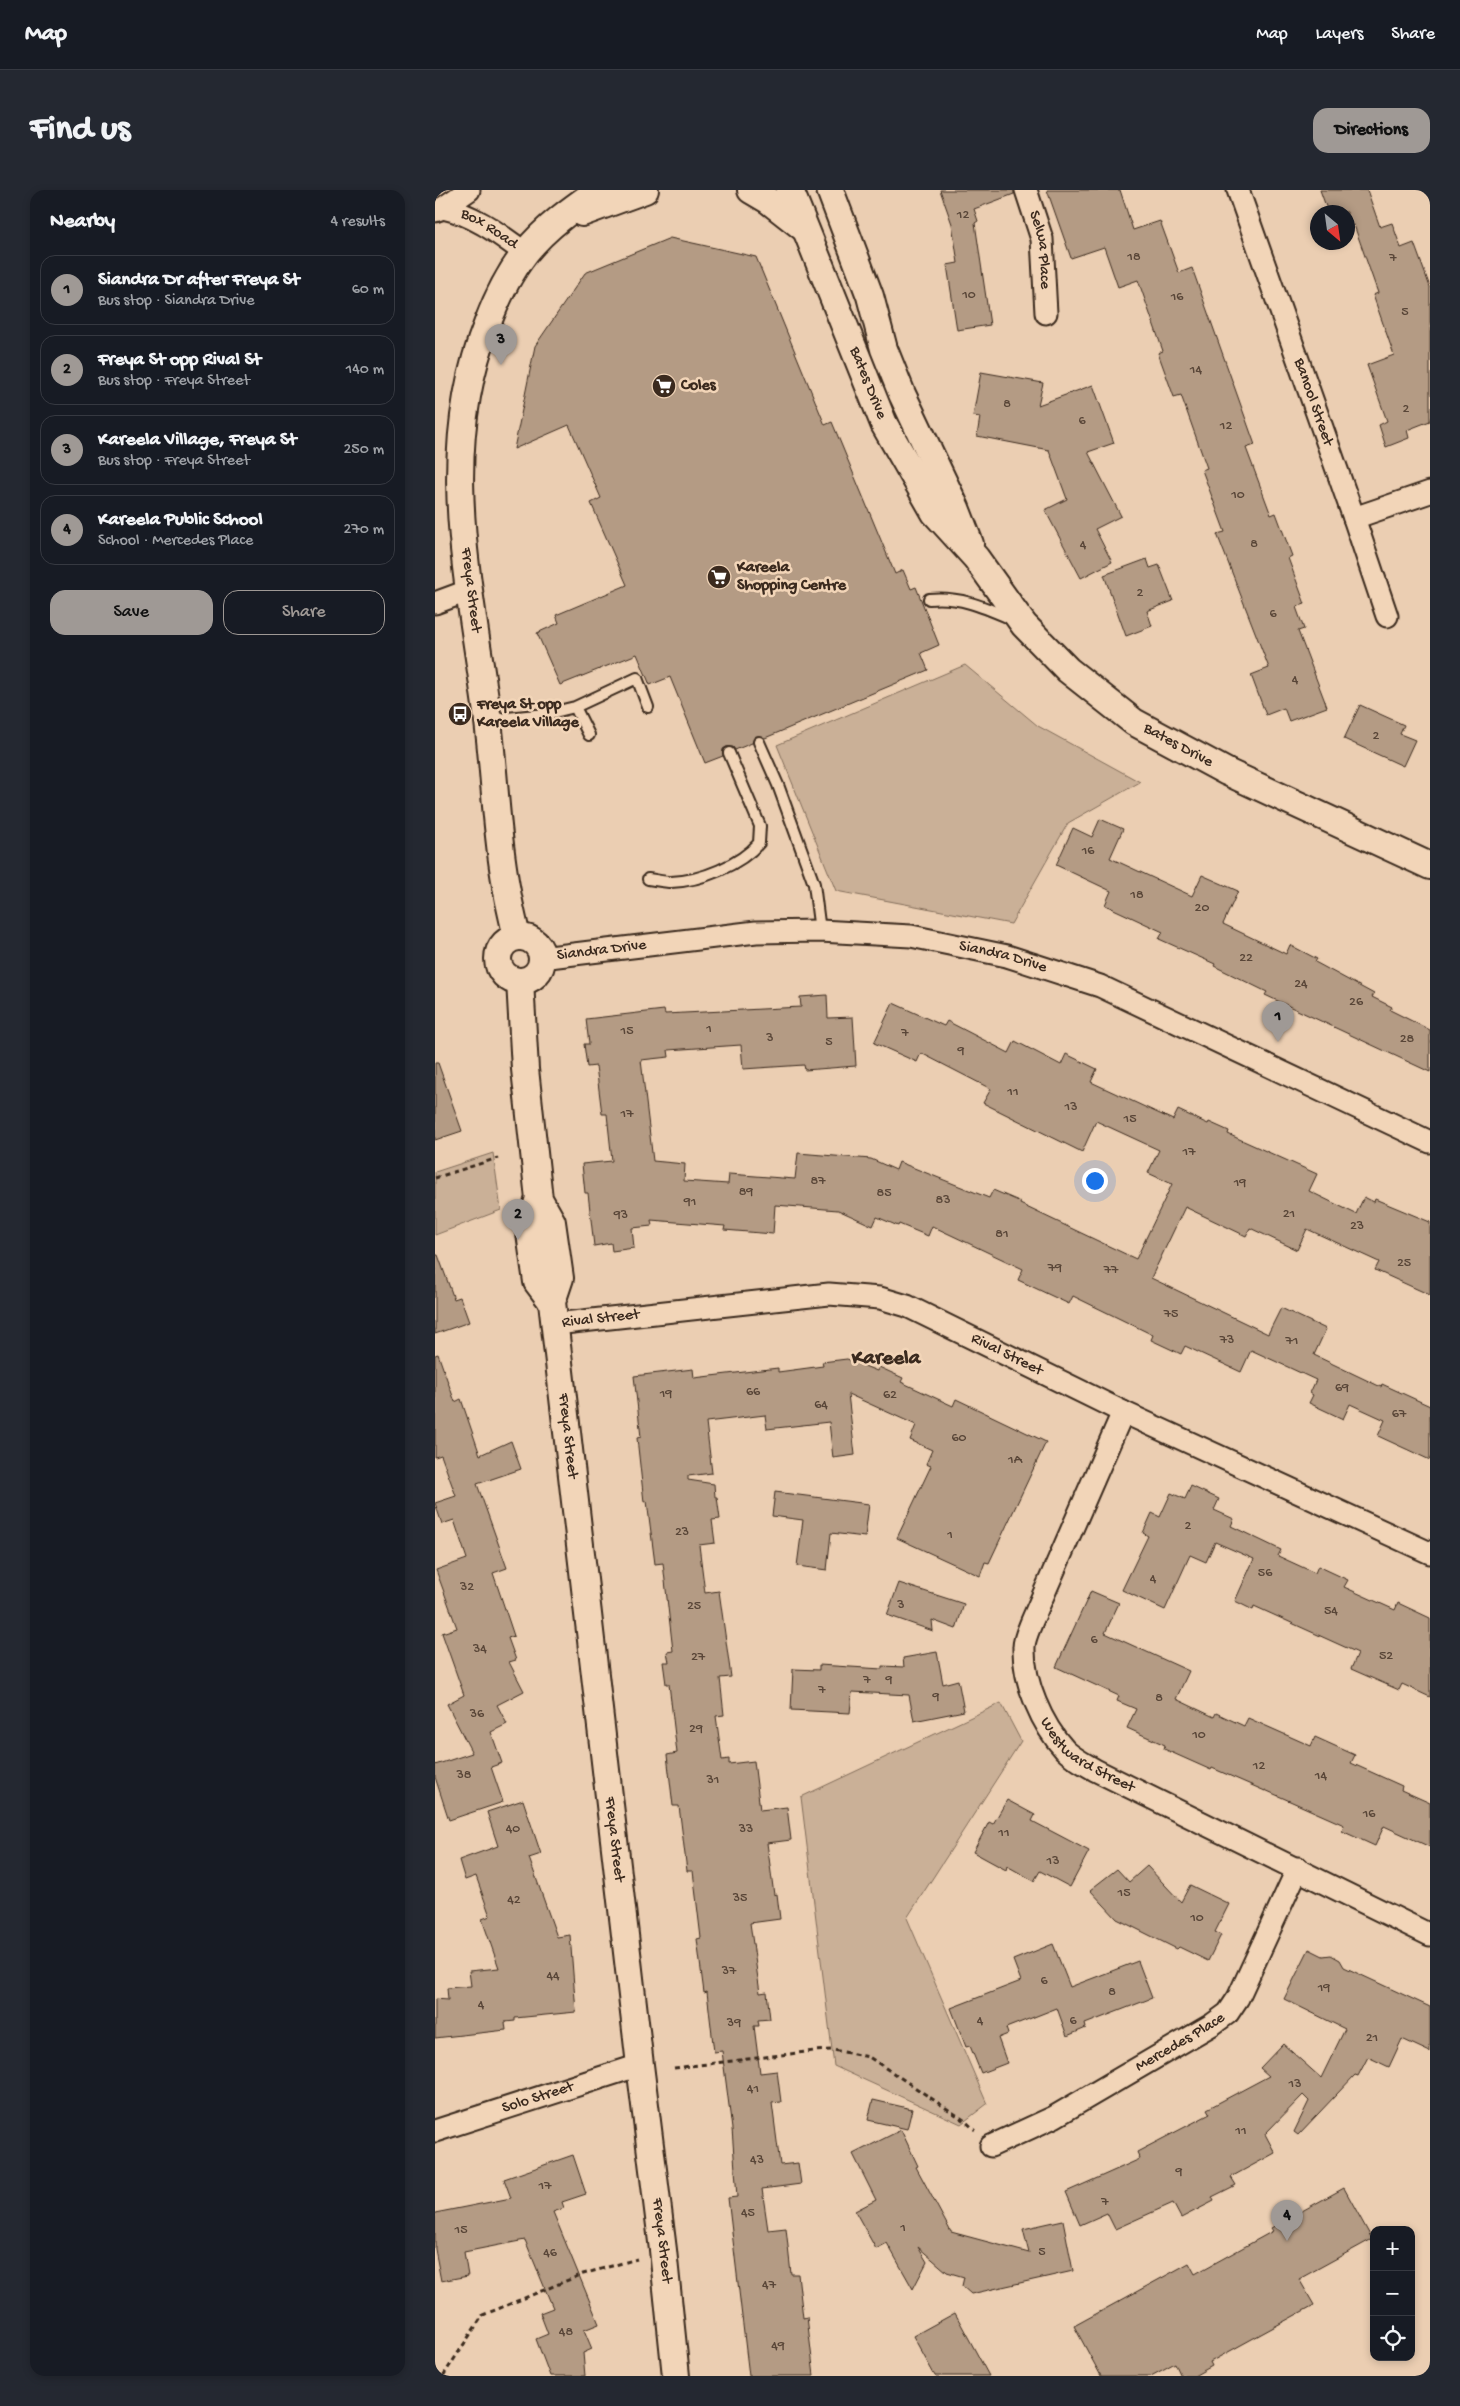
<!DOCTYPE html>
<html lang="en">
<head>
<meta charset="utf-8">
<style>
  :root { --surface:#171b24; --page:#242831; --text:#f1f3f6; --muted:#9ea1a6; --line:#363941; --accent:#9f9995 }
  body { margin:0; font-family:"Gochi Hand",sans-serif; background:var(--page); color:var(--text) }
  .controls { position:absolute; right:15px; bottom:15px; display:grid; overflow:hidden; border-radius:10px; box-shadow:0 2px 8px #0003 }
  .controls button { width:45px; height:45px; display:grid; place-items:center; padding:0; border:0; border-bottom:1px solid var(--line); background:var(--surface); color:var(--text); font:25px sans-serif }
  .compass { position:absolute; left:875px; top:15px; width:45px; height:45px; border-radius:50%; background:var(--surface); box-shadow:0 2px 8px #0003; rotate:151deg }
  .you { position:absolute; left:659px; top:990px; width:18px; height:18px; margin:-12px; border:4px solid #fff; border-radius:50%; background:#1a73e8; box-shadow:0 0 0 8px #1a73e833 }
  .badge { display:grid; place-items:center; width:32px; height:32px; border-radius:50%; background:var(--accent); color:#111; font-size:16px; font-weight:700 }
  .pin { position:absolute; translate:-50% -41px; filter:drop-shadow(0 1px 2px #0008) }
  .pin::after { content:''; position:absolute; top:26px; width:18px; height:15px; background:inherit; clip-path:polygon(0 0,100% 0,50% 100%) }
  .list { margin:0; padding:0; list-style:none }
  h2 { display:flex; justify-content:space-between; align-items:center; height:65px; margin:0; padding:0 20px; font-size:21px }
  h2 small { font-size:16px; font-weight:400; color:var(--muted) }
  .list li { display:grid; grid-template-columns:32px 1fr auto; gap:15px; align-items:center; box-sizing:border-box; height:70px; margin:0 10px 10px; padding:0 10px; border:1px solid var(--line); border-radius:15px }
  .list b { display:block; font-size:19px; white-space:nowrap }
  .list p { margin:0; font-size:16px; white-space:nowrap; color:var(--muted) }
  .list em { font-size:16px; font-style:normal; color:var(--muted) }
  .actions { display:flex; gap:10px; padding:15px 20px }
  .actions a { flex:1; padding:11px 0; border:1px solid var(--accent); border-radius:15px; text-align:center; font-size:18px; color:var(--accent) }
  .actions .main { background:var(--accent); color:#111 }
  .icon { flex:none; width:28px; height:28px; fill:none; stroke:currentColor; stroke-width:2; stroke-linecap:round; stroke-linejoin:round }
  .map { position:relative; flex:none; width:995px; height:2186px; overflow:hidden; border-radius:15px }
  header { display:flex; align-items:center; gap:30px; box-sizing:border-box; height:70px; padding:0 25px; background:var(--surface); border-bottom:1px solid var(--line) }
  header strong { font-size:24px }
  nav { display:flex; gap:28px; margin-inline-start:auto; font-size:18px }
  .intro { display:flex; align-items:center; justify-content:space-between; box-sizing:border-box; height:120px; padding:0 30px }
  h1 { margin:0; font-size:35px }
  .button { padding:12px 22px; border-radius:15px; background:var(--accent); color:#111; font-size:18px; font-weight:700 }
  main { display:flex; gap:30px; padding:0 30px }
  aside { flex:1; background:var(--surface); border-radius:15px; box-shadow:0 2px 8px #0003 }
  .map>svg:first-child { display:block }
</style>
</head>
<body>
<header>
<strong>Map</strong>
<nav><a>Map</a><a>Layers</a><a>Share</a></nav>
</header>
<div class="intro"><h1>Find us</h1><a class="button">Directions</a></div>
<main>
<aside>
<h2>Nearby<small>4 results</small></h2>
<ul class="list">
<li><span class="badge">1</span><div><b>Siandra Dr after Freya St</b><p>Bus stop · Siandra Drive</p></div><em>60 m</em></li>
<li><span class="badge">2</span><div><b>Freya St opp Rival St</b><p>Bus stop · Freya Street</p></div><em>140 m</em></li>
<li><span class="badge">3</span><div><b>Kareela Village, Freya St</b><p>Bus stop · Freya Street</p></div><em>250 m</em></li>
<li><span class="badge">4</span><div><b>Kareela Public School</b><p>School · Mercedes Place</p></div><em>270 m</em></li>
</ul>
<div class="actions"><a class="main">Save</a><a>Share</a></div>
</aside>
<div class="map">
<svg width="995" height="2186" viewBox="0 0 995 2186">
  <rect width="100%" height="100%" fill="#ebceb2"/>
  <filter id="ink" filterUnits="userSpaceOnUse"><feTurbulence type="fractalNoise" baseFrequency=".02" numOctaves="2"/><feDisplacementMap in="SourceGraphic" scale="10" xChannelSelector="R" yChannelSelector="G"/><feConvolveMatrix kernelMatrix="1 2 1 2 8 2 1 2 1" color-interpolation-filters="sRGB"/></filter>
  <g filter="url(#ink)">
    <path fill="#cab097" stroke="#826d5a" d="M530 475 603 536 705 592 633 633 576 734 401 701 342 555Z
      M58 963 66 1020 0 1045V982Z
      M566 1513 586 1551 472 1728 552 1914 526 1934 399 1876 366 1607Z"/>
    <path fill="#b49b84" stroke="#3b2a1e" d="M505 0H579V4L539 19 543 31 540 33 555 135 522 140 512 75 523 73 517 34Z
      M612 0H685L698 40 725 31 744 83 757 78 820 255 811 258 836 325 841 323 857 366 853 368 870 414 861 417 869 439 863 441 892 517 854 531 849 518 831 525 816 485 834 478 782 344 790 342 767 280 772 278 746 205 739 207 723 163 728 161 703 90 683 97 669 57 636 68Z
      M885 0H932L945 37 957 33 966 58 979 53 995 97V231L972 240 974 248 951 257 944 235 952 231 932 175 959 165 938 105 943 103 919 35 912 38V22H893Z
      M235 48 321 67 390 235 397 232 460 384 468 380 476 399 481 397 504 455 486 463 493 480 330 548 322 546 317 553 300 560 298 557H292L288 559V566L270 573 235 487 215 495 202 464 125 495 102 443 124 433 121 425 192 395 156 313 166 308 134 235 79 259 100 156 150 83Z
      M546 182 608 193 603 215 658 195 679 253 653 262 686 326 660 339 677 372 646 388 610 320 632 309 614 260 542 246 545 227 538 226Z
      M712 369 715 378 724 375 738 411 712 421 717 436 691 446 669 385Z
      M925 515 969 535 965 544 980 550 968 576 909 549Z
      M665 629 688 639 675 668 757 706 767 685 803 701 788 734 851 764 855 755 882 769 880 772 939 804 937 807 957 817 955 820 995 840V882L830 805 832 802 779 776 780 774 724 749 728 742 670 715 676 701 621 675 638 638 657 647Z
      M392 805 393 828 418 827 421 876 370 880 369 875 308 879 306 855 233 860 234 867 206 870 218 971 250 974 249 991 293 994 294 984 360 989 363 963 436 969 461 980 464 972 554 1008 558 1000 586 1012 585 1014 701 1069 737 994 713 983 724 960 661 931 647 962 548 913 556 899 486 863 482 872 439 853 458 813 509 836 512 831 574 863 580 851 626 875 631 864 662 879 656 892 738 930 743 920 773 934 774 932 794 941 793 944 882 984 874 1001 921 1024 929 1007 939 1012 940 1009 995 1032V1105L940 1080 944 1072 872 1039 862 1060 815 1038 811 1046 750 1017 716 1088 833 1144 846 1118 891 1139 879 1165 946 1197 947 1194 995 1216V1270L943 1246 950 1230 915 1214 908 1229 874 1213 878 1205 875 1203 881 1190 816 1160 806 1182 750 1156 746 1164 716 1150 718 1145 638 1106 634 1114 583 1090 588 1079 497 1036 493 1046 464 1034 463 1036 442 1027 438 1036 403 1020 340 1015 338 1044 289 1040 290 1036 216 1030 217 1036 197 1038 199 1058 177 1061 176 1053 159 1056 153 1003H150L147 974 177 971 172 924H167L161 876 152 877 149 854H154L151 829 229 820 230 824 366 817 365 807Z
      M0 873H3L27 941 0 950Z
      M0 1065H3L19 1109 25 1107 34 1132 0 1144Z
      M3 1164 20 1212 26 1209 45 1265 76 1251 86 1279 42 1294 72 1378 58 1383 79 1446 73 1448 81 1470 74 1472 89 1501 62 1515 72 1534 56 1542 67 1573 56 1577 68 1612 14 1630 0 1587V1575L37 1563 12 1514 29 1505 7 1443 22 1438 1 1380 32 1369 19 1330 7 1334 0 1313 21 1306 6 1265 0 1267V1165Z
      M412 1169 442 1181 444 1177 468 1188 466 1192 518 1216 521 1209 611 1252 554 1373 550 1372 545 1386 462 1348 496 1276 491 1274 497 1260 475 1250 481 1235 413 1204 420 1265 398 1268 394 1232 332 1239 330 1225 271 1232 277 1283 253 1286V1290L279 1294 280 1307H282L285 1329 277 1330 280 1353 264 1355 270 1403 284 1401 296 1487 285 1488 289 1525 281 1526 287 1570 294 1569V1574L319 1571 325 1620 352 1617 356 1650 332 1653 339 1705 342 1704 345 1729 315 1733 325 1803 332 1802 335 1829 323 1830 324 1836H319L325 1883 342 1881 346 1912 337 1913 345 1975 363 1973 366 1994 327 1999 333 2040 351 2038 356 2084H363L368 2128 372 2127 379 2186H314L293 2008 302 2007 297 1939 287 1861 279 1862 272 1802 269 1803 262 1749 266 1748 258 1681H252L244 1616H238L232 1565 242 1563 234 1494H231L228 1472H234L232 1462 238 1461 228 1373 220 1374 212 1311 209 1312 202 1248 206 1247 199 1186 258 1179 259 1188 343 1178V1182L388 1176 387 1172Z
      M756 1296 784 1309 779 1320 799 1329 796 1336 846 1360 843 1366 880 1383 883 1376 913 1390 909 1397 960 1420 963 1413 995 1428V1507L967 1494 964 1500 916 1479 923 1463 819 1416 818 1420 800 1411 819 1369 780 1352 771 1372 755 1365 730 1420 687 1400 713 1346 708 1343 717 1323 725 1327 736 1303 750 1309Z
      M340 1302 434 1314 430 1347 396 1343 392 1380 362 1376 368 1330 337 1326Z
      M464 1393 529 1414 521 1439 497 1430 498 1441 452 1425Z
      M656 1401 684 1413 670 1443 754 1481 741 1509 779 1527 781 1523 809 1536 813 1528 876 1556 880 1547 920 1565 916 1573 967 1596 966 1600 995 1613V1657L949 1636 940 1656 907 1641 909 1635 830 1600V1601L777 1578 776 1580 729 1559 730 1555 692 1538 701 1519 682 1511 684 1506 621 1477Z
      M502 1462 508 1494 523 1490 529 1521 479 1531 474 1505 417 1502 415 1523 356 1520 358 1479 384 1480V1475L447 1479V1476L469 1477 468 1468Z
      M88 1610 106 1664 94 1668 122 1747 135 1745 141 1822 80 1828V1831L70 1832 71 1840 0 1848V1809L13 1810 12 1798 36 1796 34 1781 64 1778 47 1729 55 1726 41 1686 30 1690 24 1670 63 1656 52 1622Z
      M572 1610 600 1625 597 1631 654 1661 635 1697 605 1681 599 1691 572 1676 571 1680 538 1662 554 1632 558 1634Z
      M712 1676 746 1712 755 1695 794 1714 780 1742 786 1745 773 1771 744 1757 742 1759 682 1729 655 1700 682 1679 694 1692Z
      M618 1754 635 1797 703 1771 717 1808 650 1834 651 1838 632 1846 622 1818 571 1838 573 1844 563 1848 572 1873 546 1883 535 1856 531 1857 516 1818 586 1791 578 1770Z
      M874 1759 888 1766 896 1765 905 1770 909 1777 995 1817V1862L967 1849 954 1877 933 1867 923 1886 920 1885 863 1945 859 1942 874 1911 868 1905 830 1944 840 1963 796 1987 801 1995 777 2007 779 2011 746 2028 738 2013 680 2039 672 2023 645 2035 631 2002 705 1969 702 1962 775 1924 772 1919 834 1886 825 1878 848 1854 886 1888 910 1839 849 1809Z
      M438 1910 477 1919 472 1939 433 1930Z
      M466 1940 483 1976 481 1977 516 2042 594 2063 588 2039 628 2030 638 2081 536 2104 527 2096 529 2087 512 2082 483 2057 492 2072 478 2099 452 2053 441 2059 420 2021 441 2010 418 1964Z
      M138 1965 151 2004 127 2012 129 2018 118 2022 164 2134 149 2140 157 2159 148 2163 150 2186H115L101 2149 113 2144 105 2123 118 2118 90 2050 29 2062 33 2086 6 2091 0 2059V2023L76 2008 69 1989Z
      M909 1998 937 2049 864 2089 879 2115 775 2172 777 2176 759 2186H746L740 2173 716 2186H666L639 2136 754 2073 760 2084 838 2041 836 2038Z
      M520 2123 554 2186H500L478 2146Z"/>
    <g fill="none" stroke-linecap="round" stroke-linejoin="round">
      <g stroke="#3b2a1e" stroke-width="14">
        <path id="service" d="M494 409C525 406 549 417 577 429
          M140 517 154 545
          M53 530 111 524 140 517 202 488 213 517
          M324 552 343 595 379 694 385 741
          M213 689C221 690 229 692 236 692 266 691 305 675 324 653L325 636 294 563"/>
      </g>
      <g stroke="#3b2a1e" stroke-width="25">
        <g id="minor">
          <path id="s1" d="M591 0 607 49 611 123"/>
          <path id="s2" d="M803 0 919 328 952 426"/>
          <path id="s3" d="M8 18C40 25 64 44 90 63"/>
          <path d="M0 21 8 18 34 0"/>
          <path d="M919 328 995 302"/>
          <path d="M0 413 35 400"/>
          <path id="s4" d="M106 768 321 742 385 741 476 746 572 766 665 796 995 952"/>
          <path id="s5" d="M120 1134 394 1104 445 1108 472 1116 688 1222 995 1363"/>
          <path id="s6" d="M688 1222 597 1431C594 1439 589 1449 589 1457 588 1492 607 1535 630 1560 638 1568 650 1574 660 1580L995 1745"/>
          <path id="s7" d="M0 1941 205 1875"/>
          <path id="s8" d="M556 1956 619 1927 778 1834 793 1823 803 1808 863 1678"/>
        </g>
      </g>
      <g stroke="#3b2a1e" stroke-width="30">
        <g id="tertiary">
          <path d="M316 0 333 10 370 39"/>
          <path id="s9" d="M355 0 449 234 500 323 541 368 589 435 633 480 699 532 792 582 995 676"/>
          <path d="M395 0 435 106 449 159 467 204 521 318 535 354"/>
          <path d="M147 23 210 0"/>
          <path d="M82 747C77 726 72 705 69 684 60 629 59 572 51 516 33 385 2 260 53 132 62 108 75 82 91 62 111 37 138 18 164 0"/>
          <circle cx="85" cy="769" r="22"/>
          <path id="s10" d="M85 791 90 879 104 1009 117 1032 125 1088 117 1112 205 1875 228 2060 241 2186"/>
          <path d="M104 1009 94 1036 102 1092 117 1112"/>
        </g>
      </g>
      <path stroke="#3b2a1e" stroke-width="3" stroke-dasharray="5 4" stroke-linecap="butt" d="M0 988 63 968
        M239 1878 379 1861 398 1860 434 1867 529 1930 540 1940
        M8 2186 48 2125 148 2084 202 2069"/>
      <use href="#service" stroke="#f2d5b8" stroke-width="10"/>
      <use href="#minor" stroke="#f2d5b8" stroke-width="21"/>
      <use href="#tertiary" stroke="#f2d5b8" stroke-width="26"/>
    </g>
  </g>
  <defs>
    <g id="supermarket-disc" transform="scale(1.25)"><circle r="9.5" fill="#3b2a1e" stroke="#f2d5b8"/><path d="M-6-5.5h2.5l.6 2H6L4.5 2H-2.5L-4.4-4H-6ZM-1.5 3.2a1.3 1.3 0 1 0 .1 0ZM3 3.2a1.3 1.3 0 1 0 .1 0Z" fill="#fff"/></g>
    <g id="bus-disc" transform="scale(1.25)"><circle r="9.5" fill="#3b2a1e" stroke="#f2d5b8"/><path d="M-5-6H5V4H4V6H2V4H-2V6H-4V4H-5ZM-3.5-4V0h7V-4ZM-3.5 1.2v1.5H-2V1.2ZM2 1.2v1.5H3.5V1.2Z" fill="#fff"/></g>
  </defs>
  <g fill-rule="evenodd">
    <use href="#supermarket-disc" x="229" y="196"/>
    <use href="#supermarket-disc" x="284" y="387"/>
    <use href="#bus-disc" x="25" y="524"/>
  </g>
  <g text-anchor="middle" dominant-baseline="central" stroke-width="5" stroke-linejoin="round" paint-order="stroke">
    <g font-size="14" fill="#594638">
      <text x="528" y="25">12</text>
      <text x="699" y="67">18</text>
      <text x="958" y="68">7</text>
      <text x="534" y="105">10</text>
      <text x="742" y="107">16</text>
      <text x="970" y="122">5</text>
      <text x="761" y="180">14</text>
      <text x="572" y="214">8</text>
      <text x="971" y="219">2</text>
      <text x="647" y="231">6</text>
      <text x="791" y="236">12</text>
      <text x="803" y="305">10</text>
      <text x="819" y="354">8</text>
      <text x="648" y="355">4</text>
      <text x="705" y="403">2</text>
      <text x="838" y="424">6</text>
      <text x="860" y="490">4</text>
      <text x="941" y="546">2</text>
      <text x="653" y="661">16</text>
      <text x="702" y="705">18</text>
      <text x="767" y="718">20</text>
      <text x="811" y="768">22</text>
      <text x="866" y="794">24</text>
      <text x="921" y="812">26</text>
      <text x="274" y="839">1</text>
      <text x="192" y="841">15</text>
      <text x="470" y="843">7</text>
      <text x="335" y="848">3</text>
      <text x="972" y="849">28</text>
      <text x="394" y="852">5</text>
      <text x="526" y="861">9</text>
      <text x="578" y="902">11</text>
      <text x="636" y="917">13</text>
      <text x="192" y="924">17</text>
      <text x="695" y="929">15</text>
      <text x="754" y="962">17</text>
      <text x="383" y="991">87</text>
      <text x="805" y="993">19</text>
      <text x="311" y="1002">89</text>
      <text x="449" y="1003">85</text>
      <text x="508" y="1010">83</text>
      <text x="255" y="1012">91</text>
      <text x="854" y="1024">21</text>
      <text x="186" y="1025">93</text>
      <text x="922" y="1036">23</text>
      <text x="567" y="1044">81</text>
      <text x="969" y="1073">25</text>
      <text x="620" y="1078">79</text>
      <text x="676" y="1080">77</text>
      <text x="736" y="1124">75</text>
      <text x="792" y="1150">73</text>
      <text x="857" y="1151">71</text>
      <text x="907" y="1198">69</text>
      <text x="318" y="1202">66</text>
      <text x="231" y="1204">19</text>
      <text x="455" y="1205">62</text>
      <text x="386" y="1215">64</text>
      <text x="964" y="1224">67</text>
      <text x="524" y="1248">60</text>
      <text x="580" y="1270">1A</text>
      <text x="753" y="1336">2</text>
      <text x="247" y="1342">23</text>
      <text x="515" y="1345">1</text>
      <text x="830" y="1383">56</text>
      <text x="718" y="1389">4</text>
      <text x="32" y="1397">32</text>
      <text x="466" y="1415">3</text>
      <text x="259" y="1416">25</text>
      <text x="896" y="1421">54</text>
      <text x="659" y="1450">6</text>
      <text x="45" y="1459">34</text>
      <text x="951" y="1466">52</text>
      <text x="263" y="1467">27</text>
      <text x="432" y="1490">7</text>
      <text x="454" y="1490">9</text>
      <text x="387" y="1500">7</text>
      <text x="501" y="1507">9</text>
      <text x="724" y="1508">8</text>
      <text x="42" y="1524">36</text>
      <text x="261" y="1539">29</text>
      <text x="764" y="1545">10</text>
      <text x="824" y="1576">12</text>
      <text x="29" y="1585">38</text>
      <text x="886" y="1586">14</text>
      <text x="278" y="1590">31</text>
      <text x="934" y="1624">16</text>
      <text x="78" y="1639">40</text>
      <text x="311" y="1639">33</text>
      <text x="569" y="1643">11</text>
      <text x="618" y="1671">13</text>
      <text x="689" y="1703">15</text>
      <text x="305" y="1708">35</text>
      <text x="79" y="1710">42</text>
      <text x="762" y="1728">10</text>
      <text x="294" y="1781">37</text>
      <text x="118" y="1786">44</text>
      <text x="609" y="1791">6</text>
      <text x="889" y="1798">19</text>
      <text x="677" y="1802">8</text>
      <text x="46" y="1815">4</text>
      <text x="545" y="1831">4</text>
      <text x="638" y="1831">6</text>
      <text x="299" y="1833">39</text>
      <text x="937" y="1848">21</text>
      <text x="860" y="1894">13</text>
      <text x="318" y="1899">41</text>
      <text x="806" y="1941">11</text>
      <text x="322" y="1970">43</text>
      <text x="744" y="1982">9</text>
      <text x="110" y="1996">17</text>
      <text x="670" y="2012">7</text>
      <text x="313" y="2023">45</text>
      <text x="468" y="2038">1</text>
      <text x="26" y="2040">15</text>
      <text x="607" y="2062">5</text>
      <text x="115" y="2063">46</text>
      <text x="334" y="2095">47</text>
      <text x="131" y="2142">48</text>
      <text x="343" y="2156">49</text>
    </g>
    <g font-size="16" fill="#3b2a1e" stroke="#f2d5b8">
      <text stroke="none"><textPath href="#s3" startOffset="51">Box Road</textPath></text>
      <text stroke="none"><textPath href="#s1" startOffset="62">Selwa Place</textPath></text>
      <text stroke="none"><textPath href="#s9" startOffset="208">Bates Drive</textPath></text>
      <text stroke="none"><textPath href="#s2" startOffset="225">Banool Street</textPath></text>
      <text transform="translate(35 400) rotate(83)">Freya Street</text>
      <text stroke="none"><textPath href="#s9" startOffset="695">Bates Drive</textPath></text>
      <text stroke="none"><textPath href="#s4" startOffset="61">Siandra Drive</textPath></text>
      <text stroke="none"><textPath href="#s4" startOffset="466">Siandra Drive</textPath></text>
      <text stroke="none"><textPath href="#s5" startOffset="46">Rival Street</textPath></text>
      <text stroke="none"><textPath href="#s5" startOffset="466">Rival Street</textPath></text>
      <text stroke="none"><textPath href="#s10" startOffset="462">Freya Street</textPath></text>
      <text stroke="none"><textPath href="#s6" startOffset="389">Westward Street</textPath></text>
      <text stroke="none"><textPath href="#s10" startOffset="868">Freya Street</textPath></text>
      <text stroke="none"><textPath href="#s8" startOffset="216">Mercedes Place</textPath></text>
      <text stroke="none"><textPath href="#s7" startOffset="108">Solo Street</textPath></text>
      <text stroke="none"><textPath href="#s10" startOffset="1272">Freya Street</textPath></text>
    </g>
    <g font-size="16" font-weight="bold" fill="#3b2a1e" stroke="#f2d5b8" text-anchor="start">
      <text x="246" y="196">Coles</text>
      <text x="302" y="378">Kareela<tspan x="302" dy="18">Shopping Centre</tspan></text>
      <text x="42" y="515">Freya St opp<tspan x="42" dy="18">Kareela Village</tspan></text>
    </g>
    <g font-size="21" font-weight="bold" fill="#3b2a1e" stroke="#f2d5b8">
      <text x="451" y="1169">Kareela</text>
    </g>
  </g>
</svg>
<div class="controls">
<button>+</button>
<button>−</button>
<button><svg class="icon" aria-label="locate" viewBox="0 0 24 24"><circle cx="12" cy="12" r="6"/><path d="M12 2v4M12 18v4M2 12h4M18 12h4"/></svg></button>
</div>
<svg class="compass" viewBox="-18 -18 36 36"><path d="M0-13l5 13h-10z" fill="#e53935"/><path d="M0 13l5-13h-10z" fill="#9ea1a6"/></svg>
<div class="you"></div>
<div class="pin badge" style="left:843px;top:852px">1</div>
<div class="pin badge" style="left:83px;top:1050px">2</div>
<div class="pin badge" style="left:66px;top:175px">3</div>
<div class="pin badge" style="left:852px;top:2051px">4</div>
</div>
</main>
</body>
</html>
